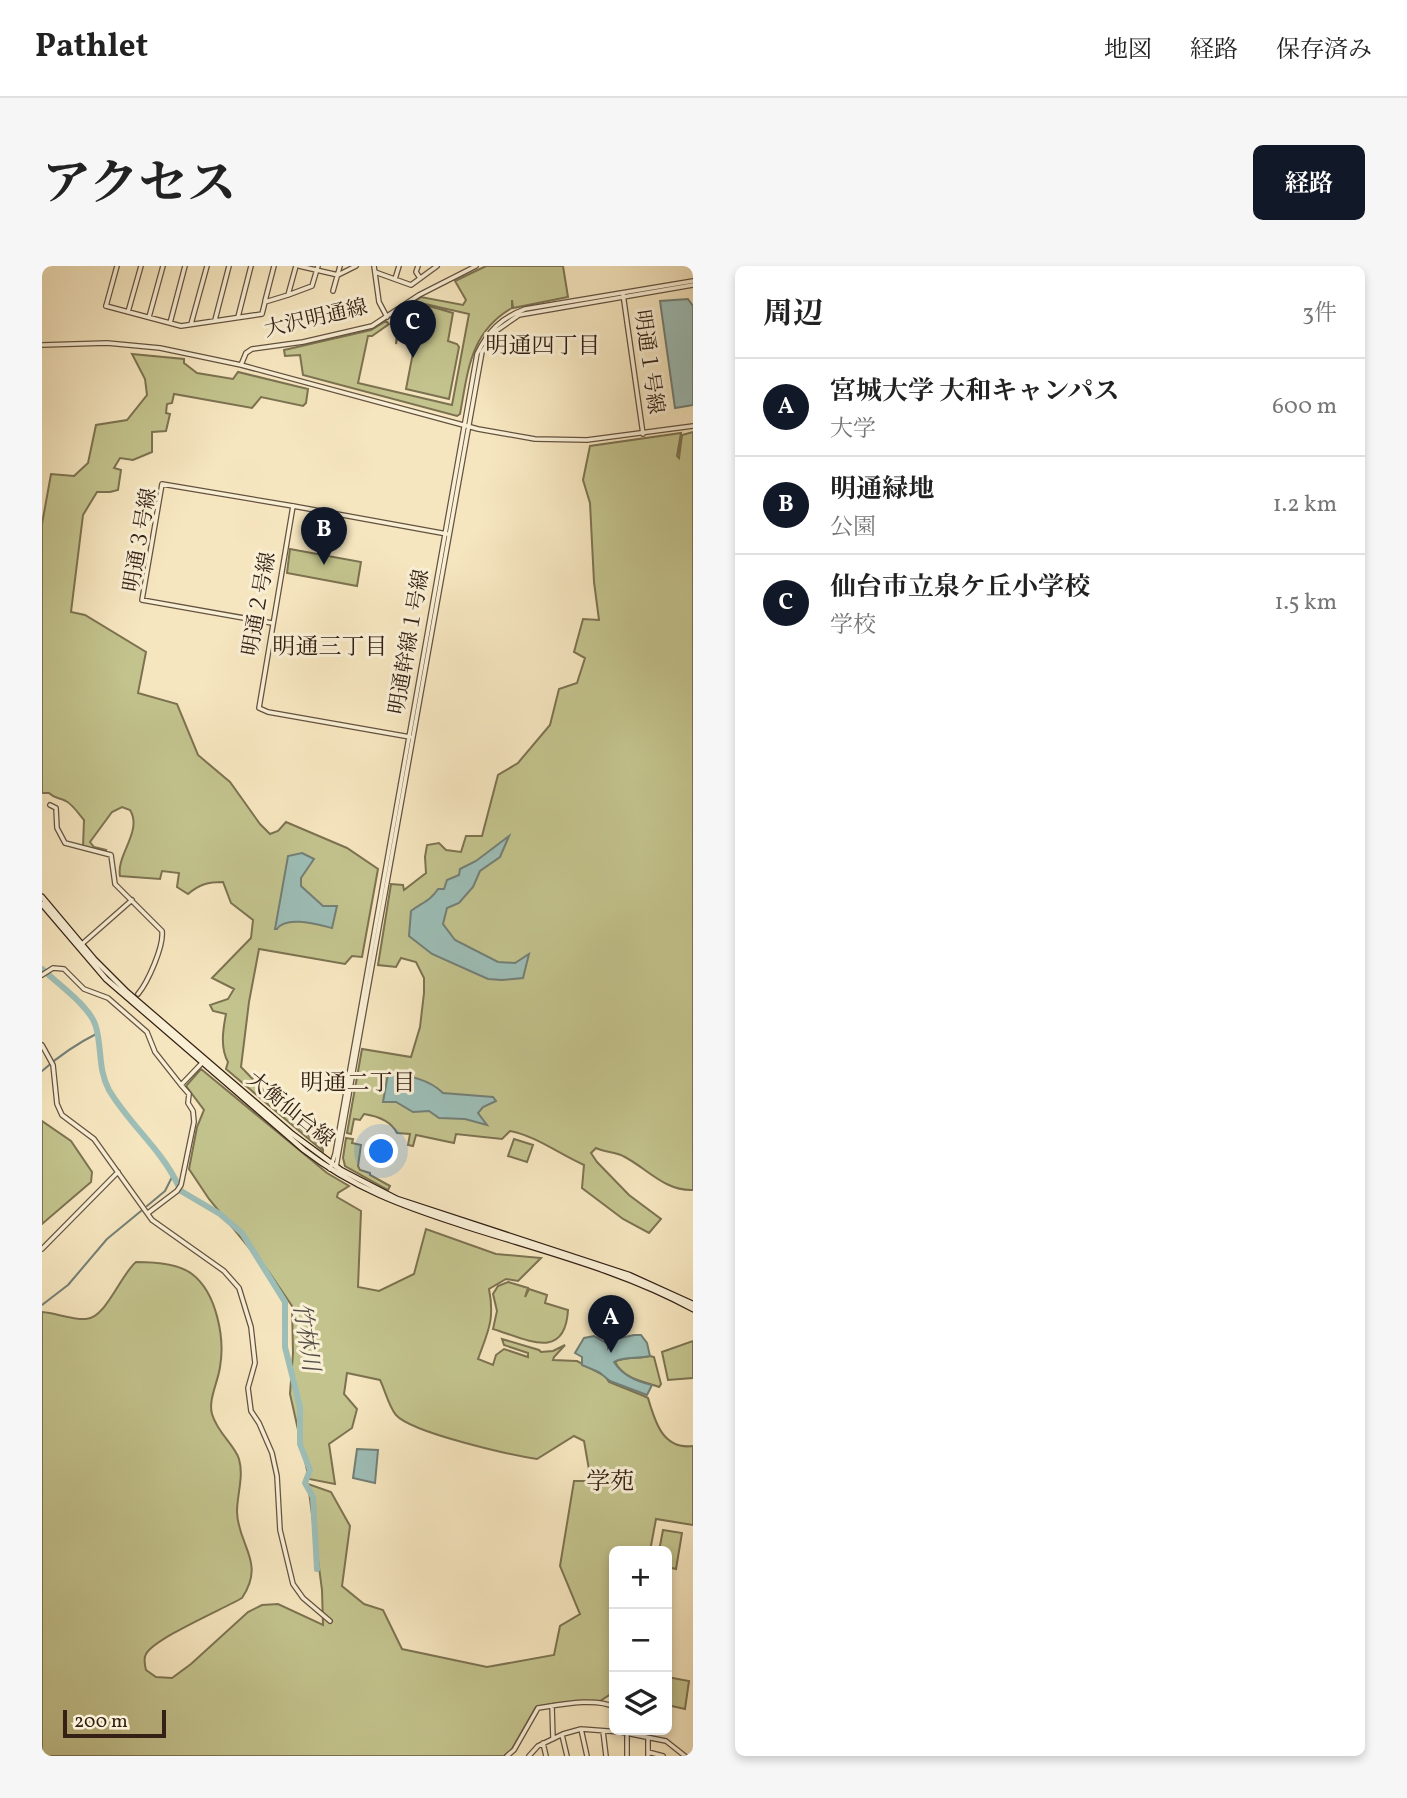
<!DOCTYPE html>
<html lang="ja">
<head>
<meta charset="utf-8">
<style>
  :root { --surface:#fff; --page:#f6f6f6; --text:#222; --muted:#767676; --line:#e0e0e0; --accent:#111827 }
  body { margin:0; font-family:Vollkorn,"Noto Serif JP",serif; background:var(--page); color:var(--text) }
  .controls { position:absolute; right:21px; bottom:21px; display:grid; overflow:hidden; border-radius:10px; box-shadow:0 4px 10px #0003 }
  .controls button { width:63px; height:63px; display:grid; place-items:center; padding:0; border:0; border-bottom:2px solid var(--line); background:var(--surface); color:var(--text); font:35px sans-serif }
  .scale { position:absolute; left:21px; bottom:18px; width:103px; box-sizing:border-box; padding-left:7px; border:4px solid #342015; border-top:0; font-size:19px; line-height:24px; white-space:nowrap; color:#342015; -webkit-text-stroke:5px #f9efd5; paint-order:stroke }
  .you { position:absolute; left:340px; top:886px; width:24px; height:24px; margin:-18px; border:5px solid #fff; border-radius:50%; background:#1a73e8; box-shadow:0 0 0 10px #1a73e833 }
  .badge { display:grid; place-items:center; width:46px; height:46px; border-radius:50%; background:var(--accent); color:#fff; font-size:23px; font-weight:700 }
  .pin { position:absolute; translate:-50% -58px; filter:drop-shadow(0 2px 4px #0008) }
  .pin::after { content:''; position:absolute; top:37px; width:24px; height:21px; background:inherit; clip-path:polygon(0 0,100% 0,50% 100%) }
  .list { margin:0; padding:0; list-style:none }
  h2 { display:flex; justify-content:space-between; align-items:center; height:91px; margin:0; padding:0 28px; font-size:30px }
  h2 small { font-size:23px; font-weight:400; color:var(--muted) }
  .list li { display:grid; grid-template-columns:46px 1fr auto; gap:21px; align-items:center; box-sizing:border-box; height:98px; padding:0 28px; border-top:2px solid var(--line) }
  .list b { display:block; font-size:26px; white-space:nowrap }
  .list p { margin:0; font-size:23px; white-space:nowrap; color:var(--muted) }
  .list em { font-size:23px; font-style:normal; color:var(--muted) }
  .icon { flex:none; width:38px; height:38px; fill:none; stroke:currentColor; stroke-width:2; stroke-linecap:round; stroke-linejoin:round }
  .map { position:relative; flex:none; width:651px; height:1490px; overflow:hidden; border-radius:10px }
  header { display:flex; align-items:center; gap:42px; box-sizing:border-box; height:98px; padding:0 35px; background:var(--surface); border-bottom:2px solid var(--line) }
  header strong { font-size:33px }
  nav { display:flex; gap:38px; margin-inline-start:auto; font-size:24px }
  .intro { display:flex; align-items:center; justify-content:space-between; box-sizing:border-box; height:168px; padding:0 42px }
  h1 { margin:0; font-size:49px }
  .button { padding:18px 32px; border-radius:10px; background:var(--accent); color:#fff; font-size:24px; font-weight:700 }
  main { display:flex; gap:42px; padding:0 42px }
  aside { flex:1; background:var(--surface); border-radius:10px; box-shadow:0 4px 10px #0003 }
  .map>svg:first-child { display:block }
</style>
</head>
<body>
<header>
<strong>Pathlet</strong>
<nav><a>地図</a><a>経路</a><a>保存済み</a></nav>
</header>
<div class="intro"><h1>アクセス</h1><a class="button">経路</a></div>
<main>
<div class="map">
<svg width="651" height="1490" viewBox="0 0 651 1490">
  <rect width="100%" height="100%" fill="#f6e6bf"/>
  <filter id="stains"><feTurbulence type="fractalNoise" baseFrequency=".00286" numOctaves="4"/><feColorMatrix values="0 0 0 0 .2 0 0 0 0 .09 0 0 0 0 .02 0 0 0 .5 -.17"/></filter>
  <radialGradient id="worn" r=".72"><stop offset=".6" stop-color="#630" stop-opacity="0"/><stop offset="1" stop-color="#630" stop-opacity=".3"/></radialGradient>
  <path fill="#c3c38d" stroke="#7c7251" stroke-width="2" d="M444 0H521L526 31 471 42 470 34V42C428 66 426 105 418 148L415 150 261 109 258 89 243 90 242 84 329 64 344 55 347 58 330 70H326L316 117 410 139 427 48 379 37 360 51 354 78 355 63 349 52 379 31 421 39 424 34 413 15Z
    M380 38 411 47 406 75 415 78 417 81 407 133 364 123 375 66 362 63 366 48Z
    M90 88 142 93V97L155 107 191 113 196 106 266 123 264 137 261 140 219 131 210 142 132 128 130 137 125 138 124 147 128 148 124 165 110 166V186L91 194 78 192 72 202 79 204 76 224 68 226H55L41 249 29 346 43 349 104 386 96 427 135 438 156 489 188 516 218 558 228 568 236 565 244 556 305 582 336 603 320 691 310 690 303 698 217 683 207 736 199 801 258 862 281 882V885L184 803 186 796C178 782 181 763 184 748L171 745 168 739 186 733 192 723 170 712 209 672 211 654 189 637 181 616C166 616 158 618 146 628L135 621 137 607 120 605 118 613 78 610C74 589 101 565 88 544L80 541 70 546 48 576 52 581 64 584 63 586 41 581 42 554C37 548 31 539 24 535 16 531 13 533 7 527H0V258L9 208 32 210 46 197 54 159 85 154 105 129 103 113Z
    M651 166V924C622 925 605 902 581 890 574 886 562 886 554 882L549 887 555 896 587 929 619 953 607 967 581 953 540 922 542 899C517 888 494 870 468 865L460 873 414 868 412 877 374 869 371 880 366 879 368 868 355 867C349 855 335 850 322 848L318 854 312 853 309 868 305 867 320 783 369 791 378 761 382 727V712L374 696 359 692 354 701 336 699 349 618 361 619 362 624 384 607 383 591 385 579 397 577 404 584 419 586 424 570H440L456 509 476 497 508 459 517 423 535 417 543 392 532 386 541 353 557 354 552 316 548 237 541 214 548 180 639 167 635 190 637 192 640 169Z
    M248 283 319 296 315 320 245 307Z
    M159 803 285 907 307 920 296 927 295 931 319 945 316 1021 337 1025 372 1008 384 963 454 988 499 992 476 1015 464 1013 447 1023C453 1054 446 1065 436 1093L451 1099 454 1089 462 1083 486 1091V1087L462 1079 460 1073 497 1084 499 1086 511 1085 523 1079 512 1091 511 1094 535 1095 563 1110 567 1116 602 1130 606 1132C613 1156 621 1184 651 1180V1259L614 1253 608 1285H572V1426L558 1435 515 1437 494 1441 470 1483 462 1490H0V1046C14 1047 30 1054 44 1053 64 1052 79 1008 94 996 111 996 136 997 150 1008 175 1027 183 1073 178 1101 176 1116 166 1134 170 1148 176 1168 192 1178 197 1193 202 1211 195 1228 195 1246 196 1280 224 1296 200 1332 181 1343 113 1372 104 1388 101 1393 103 1399 104 1404L114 1411 130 1412 149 1398 206 1346 220 1339 236 1338 281 1359 280 1324 266 1218 289 1226 308 1260 300 1320 322 1338 341 1344 360 1383 445 1401 512 1389 518 1360 538 1348 518 1300 532 1215H549L542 1175 532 1170 495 1193C469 1189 370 1167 354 1149 347 1141 343 1124 338 1114L305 1107 302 1128 315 1143 310 1162 287 1178 293 1218 267 1213 248 1128 251 1087 250 1040 227 1006 167 933 147 903 155 861 162 844 144 820Z
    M0 855 29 875 50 906 49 916 0 958Z
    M304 872 311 873 310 877 319 879 316 900 318 904 328 907V909L348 920 346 924 303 900 301 892Z
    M472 873 491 879 485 896 466 890Z
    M466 1016 486 1022 483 1031 487 1023 505 1029 503 1037 526 1044C523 1096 484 1073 451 1063L455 1045 451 1028 456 1020Z
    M651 1075V1112L626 1114 620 1086Z
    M608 1090 612 1091 619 1118 617 1121C600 1115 582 1113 573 1096 581 1090 597 1093 608 1090Z
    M621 1264 640 1267 634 1303 625 1301V1285H617Z
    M625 1411 647 1415 643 1443 625 1439Z"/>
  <path fill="#9dbeb7" stroke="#737f76" stroke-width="2" d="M646 33 651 40V139L633 142 618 35Z
    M467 570 458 591 438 605 431 621 417 637 405 642 401 658 413 674 456 696 473 697 487 688 481 712 460 714 446 713 390 688 367 670 369 645C381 636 388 635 396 623H402L405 614 417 609 418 603 434 595Z
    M260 587 272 593 259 612V620L281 640H295L290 662C277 659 244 649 235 663H233L246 590Z
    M346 808C365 808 388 814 401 827L451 831 454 835 441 841 436 847 445 859 423 853 397 852 387 845 371 846 354 836H341Z
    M592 1069H599L605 1077 608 1090C597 1093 580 1090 572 1096 580 1109 596 1116 610 1119L605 1129 568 1115 557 1106 540 1099V1091L533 1087 542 1072 552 1070 566 1078V1082L574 1073Z
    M315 1183 336 1184 333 1217 311 1212Z"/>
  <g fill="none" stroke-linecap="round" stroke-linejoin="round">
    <path stroke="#737f76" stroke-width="2" d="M0 805C18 789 34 778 56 767
      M105 940 123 925 131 909
      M0 1039 26 1019 65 973 99 945"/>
    <path stroke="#9dbeb7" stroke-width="6" d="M0 703C15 717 49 741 54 761 60 782 56 804 67 824 87 858 120 884 136 919
      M139 925 178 948 200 967 243 1036V1081L258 1141V1178L268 1204 263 1217 271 1231 275 1303"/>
    <g stroke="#645240" stroke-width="6">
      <path id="minor" d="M257 0 296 9 314 0
        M376 0 374 6 378 12
        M333 6 369 19 395 0
        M353 13 357 0
        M291 25 298 0
        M581 28 601 168
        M246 29 270 20 276 0
        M223 35 232 0
        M64 40 139 60 220 48 223 36 246 29 254 0
        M86 46 99 0
        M107 51 121 0
        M173 54 187 0
        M128 57 143 0
        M149 58 165 0
        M230 357 100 334 120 218 251 240
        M8 539 14 542 15 562 23 577 69 589 73 618 120 665C122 680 106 716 96 728
        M40 678 90 634
        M0 709 11 702 22 703 42 723 66 732 105 766 113 786 139 819 160 797
        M0 779 11 799 15 838 20 849 52 873 110 954 182 1005 197 1022 209 1061 213 1097 206 1122 209 1145 217 1157 230 1187 235 1210 238 1264 251 1318 261 1332 288 1355
        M106 947 135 925 139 919 152 856 151 845 146 837 147 828 139 819
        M0 983 76 906
        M510 1440 511 1473
        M539 1463 545 1490
        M561 1465 564 1490
        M585 1467V1490
        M520 1469 525 1490
        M501 1477 504 1490
        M606 1486 621 1490
        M465 1490 472 1484 496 1442C516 1439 554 1431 572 1441
        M487 1490 496 1480 521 1468 539 1463 579 1466 624 1475 643 1490
        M606 1490V1472"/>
    </g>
    <g stroke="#645240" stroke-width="6">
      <path id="tertiary" d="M332 0 337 36 345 51
        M64 40 75 0
        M196 51 209 0
        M0 79 65 77 118 82 199 99 436 163 493 173 545 174 651 160
        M199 99 204 87 210 83 261 76 330 60 377 29 434 0
        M368 471 226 446 217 442 251 240 405 268
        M294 901 440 86 454 65 477 49 651 19
        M288 903 293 888 435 88C446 65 459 52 483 43L651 15"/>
    </g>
    <g stroke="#342015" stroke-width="7">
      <path id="secondary" d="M0 631 52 693 85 726 249 867 299 904 355 933 587 1009 651 1038
        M0 638 64 713 262 884C311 922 361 940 420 959 497 984 580 1004 651 1043"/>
    </g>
    <use href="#minor" stroke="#f9efd5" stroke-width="3.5"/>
    <use href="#tertiary" stroke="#f9efd5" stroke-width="3.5"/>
    <use href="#secondary" stroke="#f9efd5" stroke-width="4.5"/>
  </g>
  <g text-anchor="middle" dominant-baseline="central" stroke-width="6" stroke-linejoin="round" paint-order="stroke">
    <g font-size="21" fill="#342015" stroke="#f9efd5">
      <text transform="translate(274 53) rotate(-13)">大沢明通線</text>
      <text transform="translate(606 96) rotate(82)">明通１号線</text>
      <text transform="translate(99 274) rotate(-80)">明通３号線</text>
      <text transform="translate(218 338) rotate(-80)">明通２号線</text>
      <text transform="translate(368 376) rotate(-80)">明通幹線１号線</text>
      <text transform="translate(248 844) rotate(39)">大衡仙台線</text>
    </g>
    <g font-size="23" fill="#342015" stroke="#f9efd5">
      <text x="501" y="81">明通四丁目</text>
      <text x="288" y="382">明通三丁目</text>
      <text x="316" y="818">明通二丁目</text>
    </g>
    <g font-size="23" font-style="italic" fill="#544f46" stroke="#f9efd5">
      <text transform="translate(263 1071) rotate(81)">竹林川</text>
    </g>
    <g font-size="24" fill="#342015" stroke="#f9efd5">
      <text x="568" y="1217">学苑</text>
    </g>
  </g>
  <rect width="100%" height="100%" filter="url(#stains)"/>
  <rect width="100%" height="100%" fill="url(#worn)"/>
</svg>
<div class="controls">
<button>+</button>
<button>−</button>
<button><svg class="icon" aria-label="layers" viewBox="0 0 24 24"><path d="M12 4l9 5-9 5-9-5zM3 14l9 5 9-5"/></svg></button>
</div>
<div class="scale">200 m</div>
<div class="you"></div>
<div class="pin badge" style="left:569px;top:1087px">A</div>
<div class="pin badge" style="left:282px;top:299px">B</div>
<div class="pin badge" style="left:371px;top:92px">C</div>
</div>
<aside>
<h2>周辺<small>3件</small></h2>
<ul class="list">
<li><span class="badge">A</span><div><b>宮城大学 大和キャンパス</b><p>大学</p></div><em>600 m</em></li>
<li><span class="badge">B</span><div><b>明通緑地</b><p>公園</p></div><em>1.2 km</em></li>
<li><span class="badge">C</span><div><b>仙台市立泉ケ丘小学校</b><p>学校</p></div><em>1.5 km</em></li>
</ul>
</aside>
</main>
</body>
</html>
